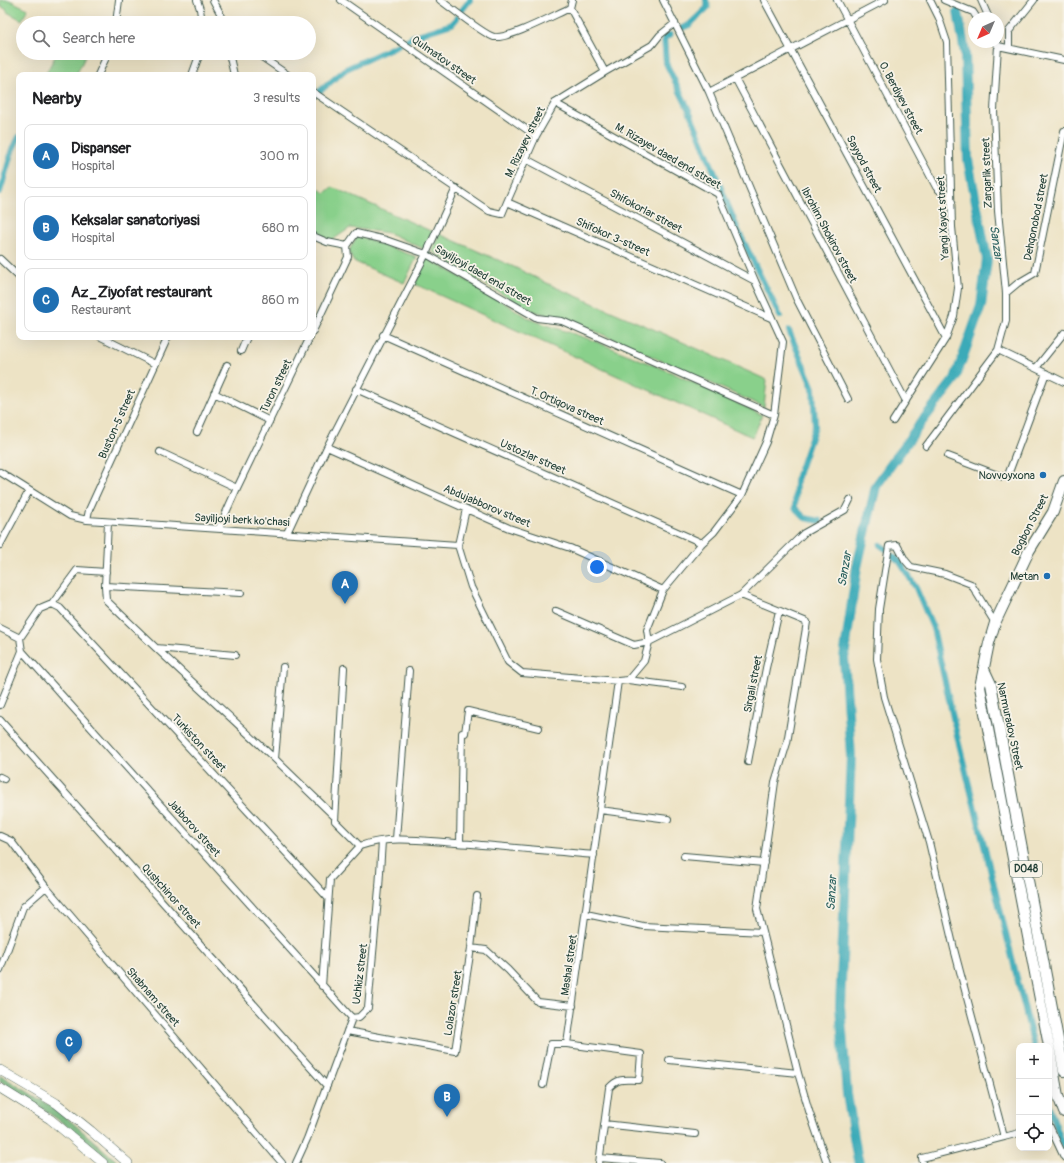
<!DOCTYPE html>
<html lang="en">
<head>
<meta charset="utf-8">
<style>
  :root { --surface:#fff; --page:#f6f6f6; --text:#202124; --muted:#757577; --line:#e0e0e0; --accent:#1f6fb2 }
  body { margin:0; font-family:Pangolin,sans-serif; background:var(--page); color:var(--text) }
  .controls { position:absolute; right:12px; bottom:12px; display:grid; overflow:hidden; border-radius:8px; box-shadow:0 4px 16px #0002 }
  .controls button { width:36px; height:36px; display:grid; place-items:center; padding:0; border:0; border-bottom:1px solid var(--line); background:var(--surface); color:var(--text); font:20px sans-serif }
  .compass { position:absolute; left:968px; top:12px; width:36px; height:36px; border-radius:50%; background:var(--surface); box-shadow:0 4px 16px #0002; rotate:224deg }
  .you { position:absolute; left:597px; top:567px; width:14px; height:14px; margin:-10px; border:3px solid #fff; border-radius:50%; background:#1a73e8; box-shadow:0 0 0 6px #1a73e833 }
  .badge { display:grid; place-items:center; width:26px; height:26px; border-radius:50%; background:var(--accent); color:#fff; font-size:13px; font-weight:700 }
  .pin { position:absolute; translate:-50% -33px; filter:drop-shadow(0 1px 2px #0008) }
  .pin::after { content:''; position:absolute; top:21px; width:14px; height:12px; background:inherit; clip-path:polygon(0 0,100% 0,50% 100%) }
  .list { margin:0; padding:0; list-style:none }
  h2 { display:flex; justify-content:space-between; align-items:center; height:52px; margin:0; padding:0 16px; font-size:17px }
  h2 small { font-size:13px; font-weight:400; color:var(--muted) }
  .list li { display:grid; grid-template-columns:26px 1fr auto; gap:12px; align-items:center; box-sizing:border-box; height:64px; margin:0 8px 8px; padding:0 8px; border:1px solid var(--line); border-radius:8px }
  .list b { display:block; font-size:15px; white-space:nowrap }
  .list p { margin:0; font-size:13px; white-space:nowrap; color:var(--muted) }
  .list em { font-size:13px; font-style:normal; color:var(--muted) }
  .icon { flex:none; width:22px; height:22px; fill:none; stroke:currentColor; stroke-width:2; stroke-linecap:round; stroke-linejoin:round }
  .map { position:relative; flex:none; width:1064px; height:1163px; overflow:hidden }
  .search { position:absolute; background:var(--surface); box-shadow:0 4px 16px #0002; left:16px; top:16px; width:300px; height:44px; display:flex; align-items:center; gap:10px; box-sizing:border-box; padding:0 14px; border-radius:22px; color:var(--muted); font-size:15px }
  .panel { position:absolute; background:var(--surface); box-shadow:0 4px 16px #0002; left:16px; top:72px; width:300px; height:268px; border-radius:8px }
  .map>svg:first-child { display:block }
</style>
</head>
<body>
<div class="map">
<svg width="1064" height="1163" viewBox="0 0 1064 1163">
  <rect width="100%" height="100%" fill="#f7f3e8"/>
  <filter id="ink" filterUnits="userSpaceOnUse"><feTurbulence type="fractalNoise" baseFrequency=".025" numOctaves="2"/><feDisplacementMap in="SourceGraphic" scale="8" xChannelSelector="R" yChannelSelector="G"/><feConvolveMatrix kernelMatrix="1 2 1 2 8 2 1 2 1" color-interpolation-filters="sRGB"/></filter>
  <filter id="wash" filterUnits="userSpaceOnUse"><feTurbulence type="fractalNoise" baseFrequency=".012" numOctaves="4" result="noise"/><feDisplacementMap in="SourceGraphic" scale="16" xChannelSelector="R" yChannelSelector="G"/><feGaussianBlur stdDeviation="0.9" result="paint"/><feColorMatrix in="noise" values="0 0 0 0 0 0 0 0 0 0 0 0 0 0 0 0 0 1.4 0 .05"/><feComposite in="paint" operator="in"/></filter>
  <g filter="url(#wash)">
    <rect width="100%" height="100%" fill="#ede3c5"/>
    <path fill="#89d08b" stroke="#548660" d="M0 0H9L28 9 22 20 7 12 6 9 0 6Z
      M57 53H87L76 75H45Z
      M313 185 325 193 332 187 433 232 424 249 389 233 350 228 331 241 313 234Z
      M439 234 514 267 555 287 660 332 767 380 764 407 564 317 551 316 530 310 476 279 432 251Z
      M357 236 417 257 404 283 353 261 349 251Z
      M427 258 485 291 532 320 592 340 673 373 762 415 755 433 752 437 415 284Z"/>
    <path fill="#6eb277" stroke="#467856" d="M0 1075 54 1108 73 1123 119 1163H111C77 1131 40 1106 0 1082Z"/>
    <g fill="none" stroke-linecap="round" stroke-linejoin="round">
      <path stroke="#3aaab8" stroke-width="6" d="M462 10 470 0
        M682 28 689 25 708 7 706 0
        M670 35 664 38 666 63 689 110 738 230 780 316
        M407 40 414 36 452 24 457 18
        M320 91 346 69 398 45
        M0 192 12 151 19 137
        M789 331 813 388 815 426 796 481 795 508 805 518 820 521
        M880 545 886 549
        M893 556 900 562 916 588 933 628 958 740 1034 1046
        M1049 1106 1064 1148"/>
      <path stroke="#3aaab8" stroke-width="10" d="M859 1163 857 1155 847 1094 840 1006 851 756 844 658 857 567 876 486 920 424 955 379 981 306 987 259 968 160 965 53 958 12"/>
    </g>
  </g>
  <g filter="url(#ink)">
    <g fill="none" stroke-linecap="round" stroke-linejoin="round">
      <g stroke="#3e564a" stroke-width="8">
        <path id="minor" d="M197 0 200 9 202 23
          M213 0 220 13 222 23
          M341 0 536 136
          M440 0C450 7 484 35 494 37 510 39 554 15 570 8L605 72 555 103 536 136 507 202
          M663 0 709 92 797 300 848 399
          M764 0 946 338
          M837 0 936 187 952 202
          M944 0 973 12 977 18
          M981 0 989 18
          M570 8 572 0
          M116 23 119 0
          M996 44 998 46 1064 60
          M1009 48V31L1034 0
          M229 53 234 75
          M256 53 288 75
          M605 72 652 45 660 35 675 23
          M98 75 108 53
          M192 75 200 53
          M735 78 906 401
          M313 92 489 211 502 214 507 202 771 318
          M709 92 885 0
          M526 159 755 281
          M313 236 327 242 347 246 356 233 386 240 426 254 456 188
          M0 259 19 277
          M1006 293 1018 283 1035 273 1064 131
          M313 331 348 257 347 246
          M383 335 742 495
          M101 337 155 364
          M998 350 1064 382
          M241 351 247 337
          M1036 368 1064 333
          M356 389 702 543
          M214 393 270 421
          M893 421 946 338 954 316 958 288 952 227 947 42 939 18 930 0
          M197 432 227 365
          M926 446 998 350 1006 321V293L998 211 994 110 998 46 997 42
          M327 447 509 528 570 548 663 590
          M160 452 237 488
          M948 456 1003 477 1008 475 1046 373
          M0 472 70 516 87 520 458 545
          M466 509 458 545 471 587 508 662 522 673 618 681 628 680 644 661 649 642 647 630 663 590 702 543 714 532 742 495 766 442 774 415 783 342 755 281 718 194 555 103
          M87 520 89 510 168 337
          M108 522 105 586 106 600 156 648 235 655
          M219 528 237 488 310 337
          M287 533 327 447 426 254 537 318 562 321 774 415
          M0 545 29 491
          M105 586 241 593
          M741 595 807 622 787 743 775 782 757 909 763 932
          M52 604 60 608 328 898
          M556 611 634 645 649 642 741 595 804 533 845 510 850 500
          M995 623 971 584 945 574 911 567 905 560 897 545 889 546 879 609 877 659 884 697 929 842 954 949 1004 1137 1019 1133
          M0 628 20 638
          M156 648 275 759
          M22 651 352 1018
          M283 667 275 759 335 817
          M628 680 682 687
          M0 705 22 651 20 638 40 609 52 604 77 570 106 572
          M0 720 327 1086
          M748 762 766 668 779 611
          M0 777 4 779
          M600 810 668 819
          M0 836 11 841 46 887 282 1163
          M396 839 409 671
          M460 843 462 733H465L468 711 539 728
          M360 846C391 835 424 841 456 843 502 846 548 851 594 855
          M684 856 764 863
          M586 914 643 926 763 932 798 1073 809 1111 827 1163
          M471 948 486 950 508 970 538 1002 573 1006
          M0 970 23 907 46 887
          M322 986 330 879 360 846 335 821 344 668
          M347 1031 455 1051 471 948 477 896
          M669 1060 798 1073
          M543 1085 551 1044H567
          M604 1124 695 1134
          M1049 1125 1064 1157
          M600 1158 660 1163
          M296 1163 307 1139 352 1018 359 1017 368 1008 379 888 382 841
          M599 1163 609 1088C619 1077 625 1080 639 1080L641 1054 567 1044 618 681
          M923 1163 922 1158 1004 1137"/>
      </g>
      <g stroke="#3e564a" stroke-width="10">
        <path id="secondary" d="M0 1070 56 1103 91 1131 128 1163
          M0 1088 50 1119 103 1163"/>
      </g>
      <g stroke="#3e564a" stroke-width="12">
        <path id="primary" d="M984 669 991 684 1064 1071
          M1049 1046 980 687 989 643 995 623 1029 551 1053 512 1064 481
          M1049 1046 1058 1096 1064 1112"/>
      </g>
      <use href="#minor" stroke="#fff" stroke-width="6"/>
      <use href="#secondary" stroke="#fff" stroke-width="9"/>
      <use href="#primary" stroke="#fff" stroke-width="10"/>
    </g>
  </g>
  <g fill="#1f6fb2" stroke="#f7f3e8" stroke-width="1.5">
    <circle cx="1043" cy="475" r="4"/>
    <circle cx="1047" cy="576" r="4"/>
  </g>
  <g text-anchor="middle" dominant-baseline="central" stroke-width="3.5" stroke-linejoin="round" paint-order="stroke">
    <rect fill="#f7f3e8" stroke="#60746a" stroke-width="1" x="1010" y="861" width="32" height="16" rx="3"/>
    <g font-size="10" font-weight="bold" fill="#1f3d34">
      <text x="1026" y="869">D048</text>
    </g>
    <g font-size="11" fill="#1f3d34" stroke="#f7f3e8">
      <text transform="translate(444 60) rotate(35)">Qulmatov street</text>
      <text transform="translate(901 98) rotate(62)">O. Berdiyev street</text>
      <text transform="translate(525 142) rotate(-64)">M. Rizayev street</text>
      <text transform="translate(668 156) rotate(30)">M. Rizayev daed end street</text>
      <text transform="translate(864 164) rotate(62)">Sayyod street</text>
      <text transform="translate(987 173) rotate(-92)">Zargarlik street</text>
      <text transform="translate(646 211) rotate(28)">Shifokorlar street</text>
      <text transform="translate(1036 217) rotate(-79)">Dehqonobod street</text>
      <text transform="translate(943 218) rotate(-93)">Yangi Xayot street</text>
      <text transform="translate(829 235) rotate(62)">Ibrohim Shokirov street</text>
      <text transform="translate(613 237) rotate(24)">Shifokor 3-street</text>
      <text transform="translate(483 275) rotate(30)">Sayiljoyi daed end street</text>
      <text transform="translate(276 386) rotate(-64)">Turon street</text>
      <text transform="translate(567 406) rotate(24)">T. Ortiqova street</text>
      <text transform="translate(117 424) rotate(-66)">Buston-5 street</text>
      <text transform="translate(533 457) rotate(24)">Ustozlar street</text>
      <text transform="translate(487 506) rotate(23)">Abdujabborov street</text>
      <text transform="translate(242 520) rotate(3)">Sayiljoyi berk ko'chasi</text>
      <text transform="translate(1030 525) rotate(-63)">Bogbon Street</text>
      <text transform="translate(753 684) rotate(-79)">Sirgali street</text>
      <text transform="translate(1010 726) rotate(78)">Narmuradov Street</text>
      <text transform="translate(199 743) rotate(47)">Turkiston street</text>
      <text transform="translate(194 828) rotate(48)">Jabborov street</text>
      <text transform="translate(171 896) rotate(48)">Qushchinor street</text>
      <text transform="translate(569 965) rotate(-82)">Mashal street</text>
      <text transform="translate(360 974) rotate(-83)">Uchkiz street</text>
      <text transform="translate(153 997) rotate(49)">Shabnam street</text>
      <text transform="translate(453 1003) rotate(-81)">Lolazor street</text>
    </g>
    <g font-size="11" fill="#1f3d34" stroke="#f7f3e8" text-anchor="end">
      <text x="1035" y="475">Novvoyxona</text>
      <text x="1039" y="576">Metan</text>
    </g>
    <g font-size="12" font-style="italic" fill="#275e5c" stroke="#f7f3e8">
      <text transform="translate(996 243) rotate(82)">Sanzar</text>
      <text transform="translate(845 569) rotate(-80)">Sanzar</text>
      <text transform="translate(832 893) rotate(-87)">Sanzar</text>
    </g>
  </g>
</svg>
<div class="controls">
<button>+</button>
<button>−</button>
<button><svg class="icon" aria-label="locate" viewBox="0 0 24 24"><circle cx="12" cy="12" r="6"/><path d="M12 2v4M12 18v4M2 12h4M18 12h4"/></svg></button>
</div>
<svg class="compass" viewBox="-18 -18 36 36"><path d="M0-13l5 13h-10z" fill="#e53935"/><path d="M0 13l5-13h-10z" fill="#757577"/></svg>
<div class="you"></div>
<div class="pin badge" style="left:345px;top:604px">A</div>
<div class="pin badge" style="left:447px;top:1117px">B</div>
<div class="pin badge" style="left:69px;top:1062px">C</div>
<div class="search"><svg class="icon" aria-label="search" viewBox="0 0 24 24"><circle cx="10" cy="10" r="6"/><path d="M15 15l6 6"/></svg>Search here</div>
<section class="panel">
<h2>Nearby<small>3 results</small></h2>
<ul class="list">
<li><span class="badge">A</span><div><b>Dispanser</b><p>Hospital</p></div><em>300 m</em></li>
<li><span class="badge">B</span><div><b>Keksalar sanatoriyasi</b><p>Hospital</p></div><em>680 m</em></li>
<li><span class="badge">C</span><div><b>Az_Ziyofat restaurant</b><p>Restaurant</p></div><em>860 m</em></li>
</ul>
</section>
</div>
</body>
</html>
